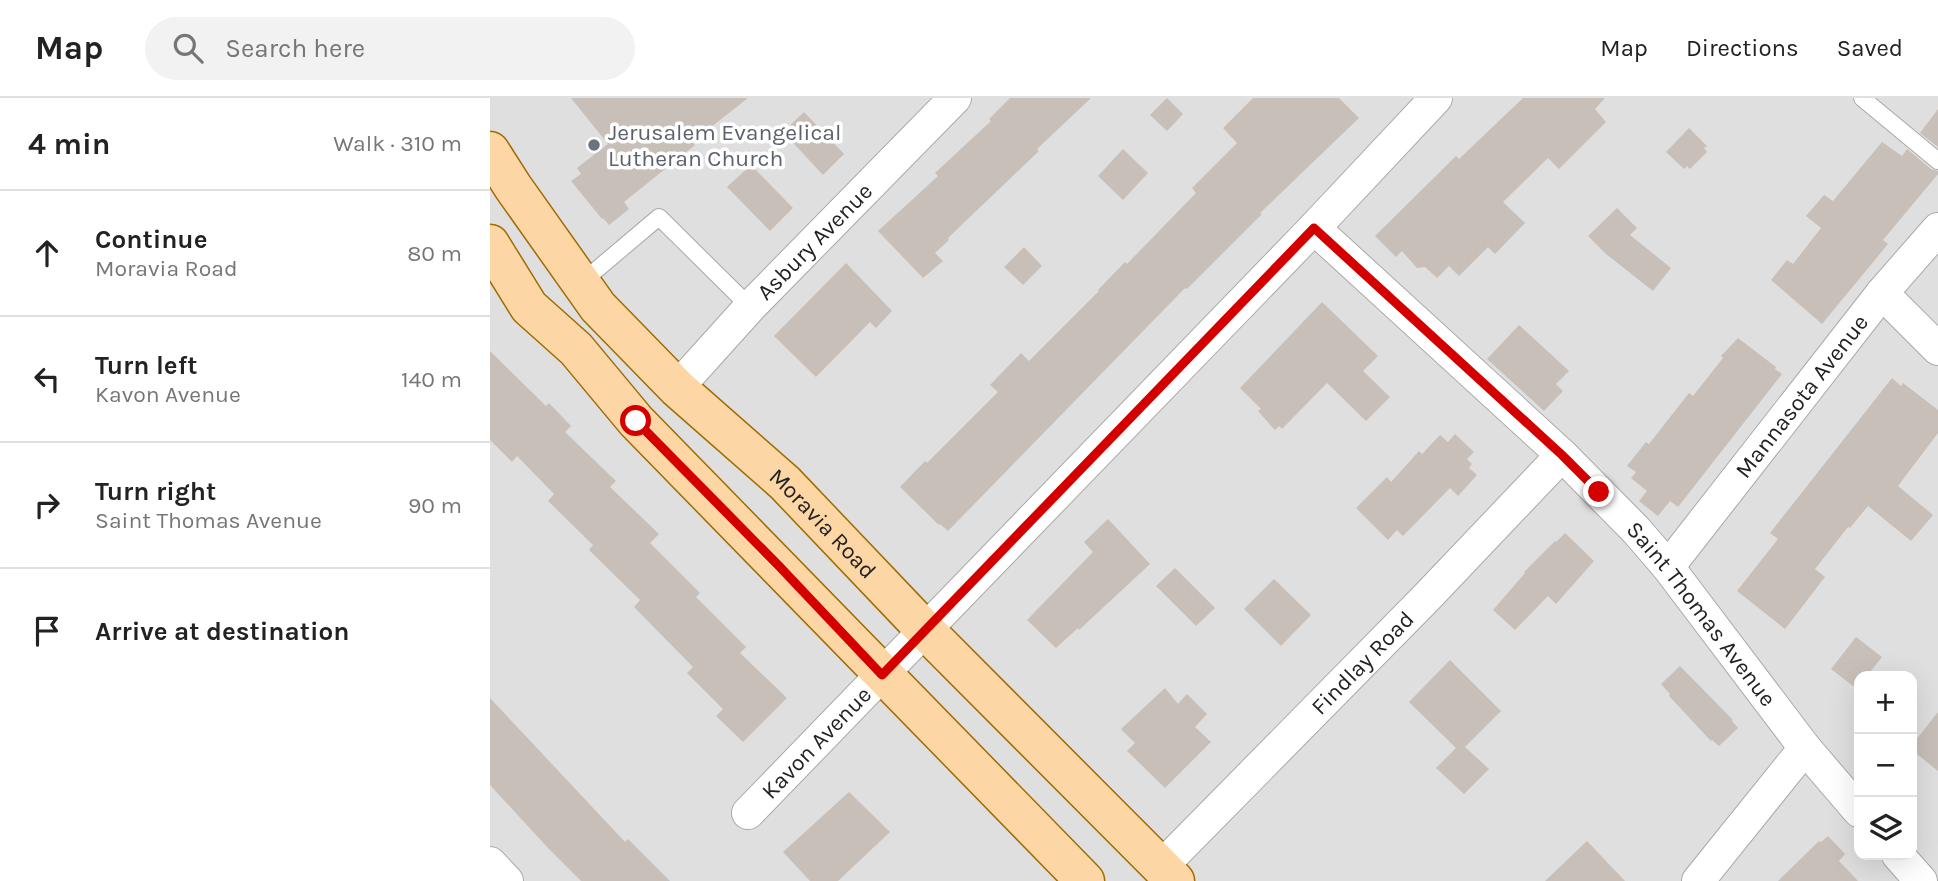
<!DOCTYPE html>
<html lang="en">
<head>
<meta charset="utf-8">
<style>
  :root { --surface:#fff; --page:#f2f2f2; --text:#222; --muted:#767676; --line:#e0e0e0 }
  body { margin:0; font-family:Karla,sans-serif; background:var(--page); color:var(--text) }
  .controls { position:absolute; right:21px; bottom:21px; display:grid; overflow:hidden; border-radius:14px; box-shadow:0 7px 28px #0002 }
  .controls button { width:63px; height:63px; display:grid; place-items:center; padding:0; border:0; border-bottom:2px solid var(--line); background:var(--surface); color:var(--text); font:35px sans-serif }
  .stop { position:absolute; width:21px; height:21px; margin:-16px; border:5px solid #d40000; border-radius:50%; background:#fff }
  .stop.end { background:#d40000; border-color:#fff; box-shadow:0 2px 7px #0008 }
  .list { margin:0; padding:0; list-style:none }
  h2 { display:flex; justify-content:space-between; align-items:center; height:91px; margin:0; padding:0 28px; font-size:30px }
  h2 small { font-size:23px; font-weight:400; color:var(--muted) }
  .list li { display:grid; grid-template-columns:46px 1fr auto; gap:21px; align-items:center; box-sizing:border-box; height:126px; padding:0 28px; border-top:2px solid var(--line) }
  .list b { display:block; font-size:26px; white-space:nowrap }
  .list p { margin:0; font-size:23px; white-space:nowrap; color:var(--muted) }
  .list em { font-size:23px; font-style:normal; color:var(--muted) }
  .icon { flex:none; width:38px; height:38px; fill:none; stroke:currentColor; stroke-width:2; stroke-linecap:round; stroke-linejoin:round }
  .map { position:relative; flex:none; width:1448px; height:783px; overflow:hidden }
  header { display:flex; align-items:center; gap:42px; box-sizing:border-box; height:98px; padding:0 35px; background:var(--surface); border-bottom:2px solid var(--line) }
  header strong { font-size:33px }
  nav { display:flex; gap:38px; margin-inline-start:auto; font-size:24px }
  .search { width:490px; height:63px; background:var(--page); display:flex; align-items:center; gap:18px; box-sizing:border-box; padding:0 24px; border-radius:38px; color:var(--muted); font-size:26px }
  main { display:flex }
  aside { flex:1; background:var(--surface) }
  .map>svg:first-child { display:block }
</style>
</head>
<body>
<header>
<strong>Map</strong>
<div class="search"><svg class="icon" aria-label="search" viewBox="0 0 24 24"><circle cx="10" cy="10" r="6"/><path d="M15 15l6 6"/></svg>Search here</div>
<nav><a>Map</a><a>Directions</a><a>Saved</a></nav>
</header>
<main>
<aside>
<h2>4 min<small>Walk · 310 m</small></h2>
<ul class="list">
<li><svg class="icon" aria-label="ahead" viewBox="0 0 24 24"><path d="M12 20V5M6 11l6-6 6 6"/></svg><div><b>Continue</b><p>Moravia Road</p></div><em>80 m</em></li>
<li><svg class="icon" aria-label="left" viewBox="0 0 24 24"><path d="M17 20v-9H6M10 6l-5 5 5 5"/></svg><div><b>Turn left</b><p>Kavon Avenue</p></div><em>140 m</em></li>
<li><svg class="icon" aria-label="right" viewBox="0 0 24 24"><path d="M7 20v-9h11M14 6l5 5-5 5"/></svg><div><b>Turn right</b><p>Saint Thomas Avenue</p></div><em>90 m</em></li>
<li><svg class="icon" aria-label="arrive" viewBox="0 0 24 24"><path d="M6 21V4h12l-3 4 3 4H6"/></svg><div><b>Arrive at destination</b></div></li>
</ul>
</aside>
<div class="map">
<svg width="1448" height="783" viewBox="0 0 1448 783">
  <rect width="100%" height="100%" fill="#f2efe9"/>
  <path fill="#e0dfdf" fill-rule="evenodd" d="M0 0H1448V783H0ZM1369 578H1422V757H1369Z"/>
  <path fill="#c7bfb8" d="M81 0H258L202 44 205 47 134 104 139 111 119 127 113 120 112 121 81 83 91 76 87 70 118 46Z
    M520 0H601L547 51 549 53 458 140 459 142 445 155 453 163 433 180 388 133 448 78 445 75 501 23 499 21Z
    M677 0 693 16 677 33 660 17Z
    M763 0H849L869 20 770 115 772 116 697 191 695 190 458 433 450 426 449 427 410 389 435 363 437 365 508 294 500 287 531 255 539 263 609 193 608 192 635 164 637 166 706 95 702 90 747 45 733 30Z
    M1033 0H1115L1105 11 1116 24 1069 71 1058 60 1013 104 1035 125 1005 156 998 149 969 178 959 168 947 180 935 169 927 170 912 153 906 159 885 138 966 58 969 61Z
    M1448 11V49L1430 35Z
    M314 14 354 56 333 77 293 34Z
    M1199 30 1217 48 1214 50 1217 54 1200 71 1197 68 1194 71 1176 54Z
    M1392 44 1412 58 1417 51 1441 71 1448 73V76L1393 142 1398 146 1332 226 1281 182 1297 162 1303 166 1331 130 1316 118 1334 97 1343 103Z
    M633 51 658 75 633 102 608 78Z
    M261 67 303 110 280 133 237 89Z
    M1127 110 1147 130 1140 137 1181 170 1163 193 1116 156 1098 138Z
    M534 149 552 168 533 187 514 169Z
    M356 165 402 213 386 230 380 224 326 279 284 238Z
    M832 204 888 258 873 273 900 299 876 323 837 285 792 331 789 328 785 332 768 313 771 311 750 290Z
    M1029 227 1079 273 1066 286 1073 293 1054 313 997 261Z
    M1248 240 1286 269 1285 271 1292 276 1188 409 1180 403 1168 418 1149 403 1157 393 1141 380 1146 374 1137 368 1156 344 1159 346 1199 295 1203 298 1233 260 1231 258Z
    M0 253 56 308 59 305 81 328 75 334 126 383 120 389 169 436 160 445 210 495 206 499 256 549 250 555 297 600 253 644 226 618 233 611 197 575 203 569 144 509 150 502 99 452 103 447 58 403 64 396 27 358 22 364 0 342Z
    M1402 280 1411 288 1413 285 1448 312V335L1408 388 1443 417 1421 443 1378 408 1360 430 1358 429 1325 471 1335 479 1295 531 1247 493 1288 441 1280 435Z
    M965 336 984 354 977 361 982 366 979 370 987 377 968 398 960 390 913 438 907 432 898 442 866 410 897 379 901 384 929 353 932 356 950 337 958 344Z
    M618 421 660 466 589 532 588 530 566 550 537 522 603 454 594 444Z
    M1075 435 1104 463 1066 506 1058 498 1025 532 1003 512 1035 475 1034 474 1065 443 1066 444Z
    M685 470 725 510 706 528 666 488Z
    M784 481 821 517 791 548 754 511Z
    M1366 539 1392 559 1377 578H1369V588L1367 591 1341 571Z
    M960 562 1011 613 975 649 999 671 974 696 946 670 966 650 919 604Z
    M1190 568 1243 622 1242 623 1248 630 1229 648 1222 642 1221 643 1179 598 1180 596 1171 586Z
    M675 590 688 606 697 596 717 616 705 629 721 644 675 690 637 653 645 645 631 631Z
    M0 600 135 744 138 741 180 783H91L58 750 0 687Z
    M1448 614V673L1422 652V647Z
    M359 694 400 734 348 783H320L293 754Z
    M1338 738 1355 756 1349 763 1368 783H1288L1329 743 1331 744Z
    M1097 743 1135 783H1055Z"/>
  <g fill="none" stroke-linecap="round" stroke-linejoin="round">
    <g stroke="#a9a9a9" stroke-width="18">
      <path id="service" d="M1372 0 1448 63
        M92 184 169 119 260 209"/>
    </g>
    <g stroke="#a9a9a9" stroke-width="34">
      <g id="minor">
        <path id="s1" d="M824 130 1072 357 1146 432 1178 469 1315 650 1369 713"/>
        <path d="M1392 195 1448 251"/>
        <path id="s2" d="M187 290 260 209 465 0"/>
        <path id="s3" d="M1178 469 1392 195 1448 131"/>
        <path id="s4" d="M258 715 824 130 946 0"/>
        <path d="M1408 757 1431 783"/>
        <path d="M0 765 17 783"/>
        <path id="s5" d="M671 769 937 499 1072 357"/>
        <path d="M1208 783 1315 650"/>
      </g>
    </g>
    <g stroke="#a06b00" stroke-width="41">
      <g id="primary">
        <path id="s6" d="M0 53 23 89 108 209 187 290 295 385 434 531 685 783"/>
        <path d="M0 146 39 209 86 251 146 323 595 783"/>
      </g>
    </g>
    <use href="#service" stroke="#fff" stroke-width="16"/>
    <use href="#minor" stroke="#fff" stroke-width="32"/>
    <use href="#primary" stroke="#fcd6a4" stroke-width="38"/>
  </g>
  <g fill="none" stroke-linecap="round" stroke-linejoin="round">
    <path stroke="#d40000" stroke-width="9" d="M146 323 289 468 392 577 824 130 1072 357 1109 394"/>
  </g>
  <circle fill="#6b7280" stroke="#fff" stroke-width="2.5" cx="104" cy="47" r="7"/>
  <g text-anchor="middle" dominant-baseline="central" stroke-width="7" stroke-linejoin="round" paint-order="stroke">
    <g font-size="23" fill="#5b616d" stroke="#fff" text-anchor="start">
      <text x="118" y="34">Jerusalem Evangelical<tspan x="118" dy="26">Lutheran Church</tspan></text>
    </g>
    <g font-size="23" fill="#222" stroke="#fff">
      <text stroke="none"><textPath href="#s2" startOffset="201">Asbury Avenue</textPath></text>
      <text stroke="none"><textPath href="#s3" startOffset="217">Mannasota Avenue</textPath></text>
      <text stroke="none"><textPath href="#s6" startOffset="502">Moravia Road</textPath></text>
      <text stroke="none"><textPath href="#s1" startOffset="548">Saint Thomas Avenue</textPath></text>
      <text stroke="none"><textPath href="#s5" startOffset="287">Findlay Road</textPath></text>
      <text stroke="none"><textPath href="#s4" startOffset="98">Kavon Avenue</textPath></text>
    </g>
  </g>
</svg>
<div class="controls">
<button>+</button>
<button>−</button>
<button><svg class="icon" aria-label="layers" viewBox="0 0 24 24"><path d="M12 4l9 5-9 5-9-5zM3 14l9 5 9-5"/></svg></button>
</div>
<div class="stop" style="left:146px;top:323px"></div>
<div class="stop end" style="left:1109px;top:394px"></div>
</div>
</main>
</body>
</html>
